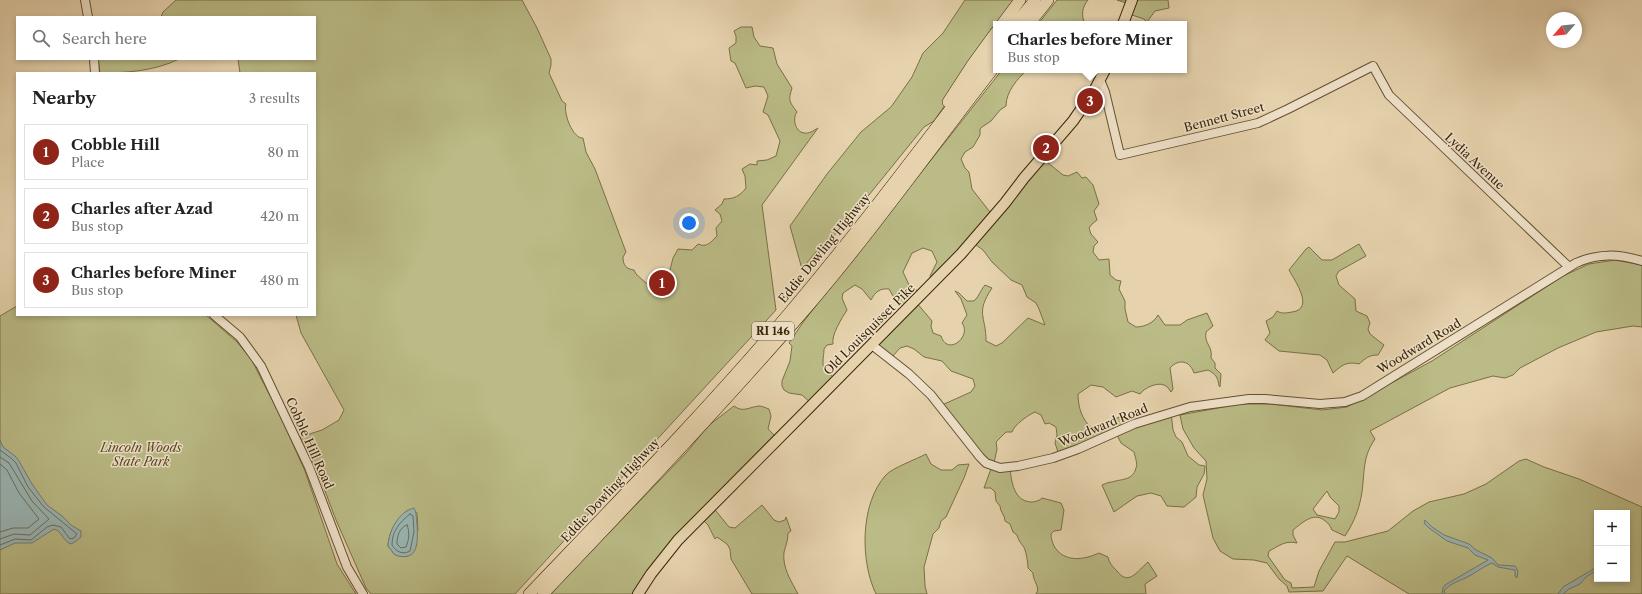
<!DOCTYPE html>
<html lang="en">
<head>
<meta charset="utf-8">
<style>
  :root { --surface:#fff; --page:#f6f6f6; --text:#222; --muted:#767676; --line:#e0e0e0; --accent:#8f2418 }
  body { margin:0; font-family:"Libre Caslon Text",serif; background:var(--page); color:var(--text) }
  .controls { position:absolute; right:12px; bottom:12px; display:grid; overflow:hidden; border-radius:0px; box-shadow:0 2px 6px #0003 }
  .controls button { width:36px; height:36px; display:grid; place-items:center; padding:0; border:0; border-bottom:1px solid var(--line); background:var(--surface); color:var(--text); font:20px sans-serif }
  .compass { position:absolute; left:1546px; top:12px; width:36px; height:36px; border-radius:50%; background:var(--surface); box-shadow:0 2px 6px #0003; rotate:242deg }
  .you { position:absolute; left:689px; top:223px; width:14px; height:14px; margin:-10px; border:3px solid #fff; border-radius:50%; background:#1a73e8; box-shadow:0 0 0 6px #1a73e833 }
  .badge { display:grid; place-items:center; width:26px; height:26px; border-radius:50%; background:var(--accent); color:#fff; font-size:13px; font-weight:700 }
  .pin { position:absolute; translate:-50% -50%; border:2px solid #fff; box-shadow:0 1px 4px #0006 }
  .popup { position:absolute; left:993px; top:21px; width:194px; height:52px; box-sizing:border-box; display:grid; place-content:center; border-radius:0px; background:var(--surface); filter:drop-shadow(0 1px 3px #0005); font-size:13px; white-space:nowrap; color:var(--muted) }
  .popup b { font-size:15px; color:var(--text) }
  .popup::after { content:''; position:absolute; left:50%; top:100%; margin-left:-8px; border:8px solid transparent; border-top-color:var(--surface) }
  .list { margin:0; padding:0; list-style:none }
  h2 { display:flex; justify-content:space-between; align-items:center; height:52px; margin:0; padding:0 16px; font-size:17px }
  h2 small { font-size:13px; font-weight:400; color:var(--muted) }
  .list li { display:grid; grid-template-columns:26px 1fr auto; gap:12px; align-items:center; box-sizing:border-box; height:56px; margin:0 8px 8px; padding:0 8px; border:1px solid var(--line); border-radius:0px }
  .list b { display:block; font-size:15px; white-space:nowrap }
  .list p { margin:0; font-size:13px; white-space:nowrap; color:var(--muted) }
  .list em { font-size:13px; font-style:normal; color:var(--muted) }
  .icon { flex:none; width:22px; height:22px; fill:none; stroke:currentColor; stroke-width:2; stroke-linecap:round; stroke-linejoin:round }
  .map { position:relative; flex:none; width:1642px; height:594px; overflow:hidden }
  .search { position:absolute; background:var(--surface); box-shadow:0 2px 6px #0003; left:16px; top:16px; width:300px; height:44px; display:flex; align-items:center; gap:10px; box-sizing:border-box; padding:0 14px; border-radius:0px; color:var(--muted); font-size:15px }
  .panel { position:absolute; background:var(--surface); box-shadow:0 2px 6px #0003; left:16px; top:72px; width:300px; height:244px; border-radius:0px }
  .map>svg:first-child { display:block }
</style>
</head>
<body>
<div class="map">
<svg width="1642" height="594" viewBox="0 0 1642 594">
  <rect width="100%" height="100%" fill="#e6d3ae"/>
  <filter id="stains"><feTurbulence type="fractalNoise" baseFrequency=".005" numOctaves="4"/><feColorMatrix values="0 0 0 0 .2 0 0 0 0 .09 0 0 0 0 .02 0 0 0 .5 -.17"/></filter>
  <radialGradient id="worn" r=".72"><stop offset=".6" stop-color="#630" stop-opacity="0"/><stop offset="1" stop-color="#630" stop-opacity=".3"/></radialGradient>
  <path fill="#babb86" stroke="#7a7046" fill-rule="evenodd" d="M176 0H522L537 28 551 59V65L549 73 562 101 566 104C563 113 573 139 583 138L586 152 595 169 626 252 623 257C623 265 626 269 634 270L636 274 646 283 651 284 669 274 673 258 678 249 692 250 698 244C707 248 711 242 717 236L716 228 722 221 720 214 715 210 722 204 724 199C734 199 740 196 746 188L745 176 742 169 750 164 757 165V161L767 160 776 156 780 141 768 115 763 112 768 96 764 87 755 86 746 88 735 63 731 61 729 48 736 43V36L734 31 741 27H752L754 37 760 46 773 48 777 64 792 88C788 101 789 101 797 112 792 118 795 132 804 133 809 134 813 131 818 128L762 205 776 310 515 594H371L366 588 336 520 320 478 300 437 322 430 339 420 344 410 301 333 296 315H315V73H240L238 59H315V17H161L163 12ZM408 510 417 513 418 531 395 555 388 546C389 530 396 520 408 510Z
    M965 0H1019L1001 24H996V31L934 121 924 127 843 227 816 252 802 269 790 226 827 174 861 132 891 107 912 77 923 53 943 33Z
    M1057 0H1088C1082 7 1081 16 1085 24H1038Z
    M1117 0H1168L1169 8 1155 11 1147 22 1144 19 1129 14 1132 5Z
    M98 59H179C155 71 126 73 100 73Z
    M1002 70H1027C1017 79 1006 92 1006 106L1000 110 991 121 982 127 980 129V135L973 147 965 152 961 159 965 168 969 172 972 189 993 216 1042 158 1063 175 1068 176 1077 172 1082 178 1086 177 1093 185 1099 204 1094 211 1097 220 1092 224 1089 228 1091 234 1098 242 1094 246 1093 252 1099 260 1109 259 1110 275 1116 280 1121 281 1119 289 1125 301V309L1128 322 1136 327C1144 327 1154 323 1158 315L1165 325H1180L1187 320 1207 313 1213 326 1206 332C1204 345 1213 345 1211 358L1215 363V368L1221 374 1220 387 1219 386C1218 378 1216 374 1208 370L1194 373C1190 361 1179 358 1170 368L1173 389 1171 392C1169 389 1167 386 1164 385 1157 382 1144 388 1140 394L1132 391 1116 397 1103 387 1091 385 1078 394C1078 408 1082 419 1092 429L1100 428 1119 417 1125 424 1171 413 1173 430 1176 437 1182 442 1188 456 1199 465 1205 466 1204 474 1197 487 1196 497 1184 507 1167 506 1161 496 1151 493 1137 496 1114 512 1102 485C1105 484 1108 482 1112 482 1120 479 1133 481 1136 468 1138 464 1135 457 1134 452L1121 443 1116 433 1059 455 1055 443 1057 435 1056 427 1049 423 1045 424 1041 415 1035 412C1028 415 1014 425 1012 432H1006L996 442 997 449 994 463 1010 467C1011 481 1014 503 1033 502 1037 501 1039 501 1042 498L1061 503 1064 510 1061 530 1054 531 1051 534C1051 539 1052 541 1054 546 1064 563 1084 560 1099 553L1108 557C1109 563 1113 567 1117 571 1129 587 1138 570 1148 562L1157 576 1145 584 1146 594H1036C1041 587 1033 582 1033 573L1028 568C1028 563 1026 549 1023 546 1020 542 1019 541 1017 535L1013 532 1010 524 1005 521C1005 515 1000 512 1000 506L996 501 995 492 991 488H984L992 466 985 461 942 405 971 392 975 386 973 379 951 371 942 361 924 357 914 349 907 346 900 348 892 357 873 346 906 310 896 301 889 289C880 288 875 292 871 300L862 289 855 285 843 293 842 298 847 310C842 318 831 335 833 344L827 345 824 349C824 354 823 357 823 362 822 369 831 375 836 379L812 404 802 395 789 393 784 390 782 386V381L790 361 792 346 789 343 804 321ZM972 242 983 250 992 262 1011 280 1022 285 1027 297 1036 303 1039 309 1045 325 1028 318 1002 343 996 346 986 341C986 315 975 314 992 288L985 285C980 291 980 295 974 301H967L959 293 955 291 961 299 967 315 962 323C972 336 948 357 941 336L933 333 931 326 932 321 916 302 922 293 910 287 903 272 912 253 923 248 932 251 937 262 930 276 933 282Z
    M1359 244 1366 256 1339 271 1336 276 1339 285 1355 299 1356 311 1367 316 1370 323 1368 329 1370 334 1384 345 1378 355C1369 355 1366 358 1359 364 1347 361 1342 365 1333 373L1327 360 1320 355 1279 351 1265 340 1270 333 1266 321 1273 317 1277 311C1282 314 1286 313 1292 312 1315 309 1295 281 1289 270L1306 249 1309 247 1322 260H1332Z
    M1615 260 1642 265V327L1633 326 1596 332 1558 348 1520 368 1513 375 1505 378 1493 376 1450 388 1370 431 1375 439C1360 460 1366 479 1360 502 1357 515 1352 525 1345 536L1332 530C1330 525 1328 523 1324 520 1313 512 1302 523 1293 530V535L1297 543C1285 540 1279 546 1269 551L1268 556 1285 580 1291 583 1292 588 1314 587 1319 571 1335 542H1345L1388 531 1413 511 1429 502 1464 494 1486 484 1519 461 1526 459 1544 467 1579 479 1642 507V594H1409L1347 556 1323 591 1289 592 1287 586 1279 579 1267 563 1254 560 1233 559 1220 551 1213 538 1203 495 1207 479 1206 461 1194 448 1183 429 1180 415 1240 404H1271L1322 410 1347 407 1432 361 1563 276 1589 264ZM1327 491 1330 497 1339 506V512L1335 519 1317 515 1313 509ZM1597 513H1627V579H1597Z
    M17 306V315H206L237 342 251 359 279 413 305 471 337 564 356 594H0V316Z
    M734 406C743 413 749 407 759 406 762 406 766 408 769 409L771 416 768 429 778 439 712 506 729 527 735 528 762 505 774 520 779 522 785 520 786 517 791 531 788 533C788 540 786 545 784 552 782 567 791 581 798 594H752L731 559 730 549 727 544 717 537 715 539 708 525 701 518 638 594H550L687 452 708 426Z
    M926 454 931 464 941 470H952L958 465 969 464 964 478 946 517 941 521 939 528 933 534 924 567 925 586 927 594H876C860 561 860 503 886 475 892 468 917 459 926 454Z"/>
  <path fill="#9ab6b5" stroke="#747c6f" d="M0 440 3 447 15 456 19 461 32 484 47 505 62 516 71 525 81 531V537L76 541 71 544C63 541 62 531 54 529L32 543H15L0 550Z
    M414 508C417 513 416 518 417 524 418 541 419 563 395 555L388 546C389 531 398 512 414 508Z
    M1425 520 1432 527 1444 535 1469 544 1476 550 1492 558 1498 565 1515 566 1518 571 1517 578 1515 576V570L1498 567 1492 563C1484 566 1477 572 1469 576 1461 581 1451 582 1444 591L1445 594H1442L1443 588 1445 585 1488 560 1475 555 1468 548 1447 541 1429 528 1424 523Z
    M1597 567V570L1586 577 1580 584 1569 589 1563 594H1558L1563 587Z"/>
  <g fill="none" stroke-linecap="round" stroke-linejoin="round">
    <path stroke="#6a6e5e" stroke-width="1" d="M0 450 12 459 16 463 28 487 44 507 77 534 74 538 70 539 61 527 53 525 47 527 31 540 15 539 0 545
      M0 457 9 463 32 501 49 519 30 535 14 534 0 539
      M0 464 7 470 19 493 39 519 28 528H13L0 532
      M410 514 413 516 414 532 410 551C403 555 396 552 392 545 392 531 399 523 410 514Z
      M407 525C410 532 409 540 406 547L401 548 397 544C397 536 399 528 407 525Z"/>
    <g stroke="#655031" stroke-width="10">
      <path id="minor" d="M85 0 88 17
        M94 59 95 73
        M1100 80 1105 92 1120 155 1258 123 1288 109 1373 66 1389 95 1569 267
        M214 315 240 337 261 366 309 467 347 567 363 594
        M872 345 909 374 931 395 980 457 986 463 1000 468 1018 466 1053 458 1078 449 1134 424 1190 407 1249 399H1265L1320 404 1345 402 1362 396 1576 263C1599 253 1618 254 1642 261"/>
    </g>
    <g stroke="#3a2507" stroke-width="12">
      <path id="major" d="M1123 24 1132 0
        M638 594 651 574 678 540 802 415 961 254 1005 203 1024 178 1073 121 1095 89 1105 70"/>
    </g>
    <g stroke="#3a2507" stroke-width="12">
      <path id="highway" d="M1002 24 1020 0
        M1015 24 1035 0
        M1029 24 1048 0
        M948 102 972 65 996 32
        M529 594C617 502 707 410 789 313 861 228 928 138 996 49
        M543 594C632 501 720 408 804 311 872 232 932 147 996 65"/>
    </g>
    <use href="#minor" stroke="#efe2ca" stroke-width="8"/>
    <use href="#major" stroke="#e6d3ae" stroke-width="10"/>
    <use href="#highway" stroke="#e6d3ae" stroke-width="11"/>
  </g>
  <g text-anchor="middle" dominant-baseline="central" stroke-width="3" stroke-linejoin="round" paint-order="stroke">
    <rect fill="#efe2ca" stroke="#705e42" stroke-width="1" x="752" y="322" width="42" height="18" rx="3"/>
    <g font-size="11" font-weight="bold" fill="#3a2507">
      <text x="773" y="331">RI 146</text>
    </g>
    <g font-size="12" fill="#3a2507" stroke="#efe2ca">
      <text transform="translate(1224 117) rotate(-15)">Bennett Street</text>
      <text transform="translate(1475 161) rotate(43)">Lydia Avenue</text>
      <text transform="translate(824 248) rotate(-51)">Eddie Dowling Highway</text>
      <text transform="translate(869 329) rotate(-45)">Old Louisquisset Pike</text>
      <text transform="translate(1419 346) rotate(-31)">Woodward Road</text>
      <text transform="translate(1103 425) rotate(-22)">Woodward Road</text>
      <text transform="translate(310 443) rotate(66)">Cobble Hill Road</text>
      <text transform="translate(610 490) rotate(-47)">Eddie Dowling Highway</text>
    </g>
    <g font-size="12" font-style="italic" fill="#5a4a27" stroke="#efe2ca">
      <text x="141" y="447">Lincoln Woods<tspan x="141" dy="14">State Park</tspan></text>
    </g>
  </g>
  <rect width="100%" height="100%" filter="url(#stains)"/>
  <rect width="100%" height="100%" fill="url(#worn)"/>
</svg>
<div class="controls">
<button>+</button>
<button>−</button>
</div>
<svg class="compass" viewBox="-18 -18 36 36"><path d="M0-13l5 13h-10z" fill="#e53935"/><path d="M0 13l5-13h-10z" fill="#767676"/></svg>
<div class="you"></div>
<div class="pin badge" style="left:662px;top:283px">1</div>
<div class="pin badge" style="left:1046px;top:148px">2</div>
<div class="pin badge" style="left:1090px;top:101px">3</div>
<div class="popup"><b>Charles before Miner</b>Bus stop</div>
<div class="search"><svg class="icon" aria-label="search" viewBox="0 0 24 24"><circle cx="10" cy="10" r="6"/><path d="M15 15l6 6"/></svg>Search here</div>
<section class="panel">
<h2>Nearby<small>3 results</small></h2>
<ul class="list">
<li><span class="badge">1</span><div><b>Cobble Hill</b><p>Place</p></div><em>80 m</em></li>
<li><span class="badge">2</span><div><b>Charles after Azad</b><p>Bus stop</p></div><em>420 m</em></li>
<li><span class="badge">3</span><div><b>Charles before Miner</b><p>Bus stop</p></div><em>480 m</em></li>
</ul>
</section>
</div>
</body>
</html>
